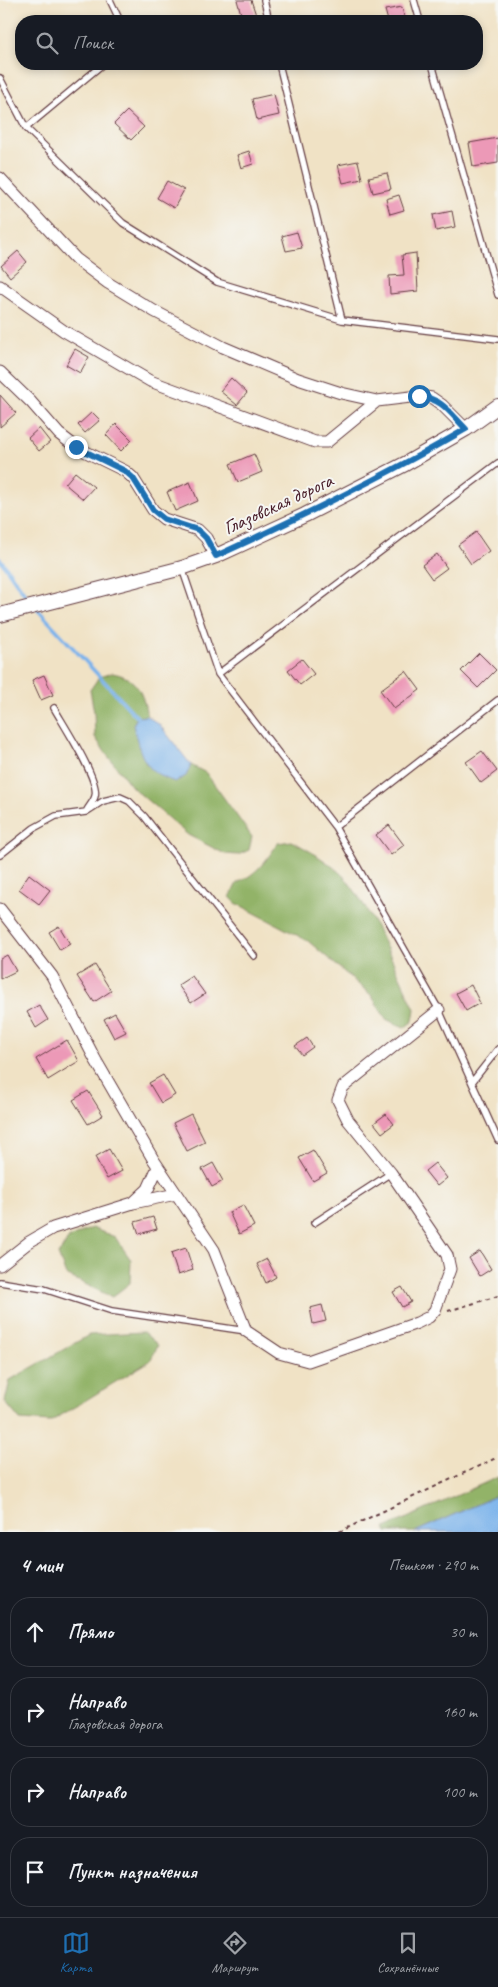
<!DOCTYPE html>
<html lang="ru">
<head>
<meta charset="utf-8">
<style>
  :root { --surface:#171b24; --page:#242831; --text:#f1f3f6; --muted:#9ea1a6; --line:#363941; --accent:#1f6fb2 }
  body { margin:0; font-family:Caveat,sans-serif; background:var(--page); color:var(--text) }
  .stop { position:absolute; width:15px; height:15px; margin:-11px; border:4px solid #1f6fb2; border-radius:50%; background:#fff }
  .stop.end { background:#1f6fb2; border-color:#fff; box-shadow:0 1px 5px #0008 }
  .list { margin:0; padding:0; list-style:none }
  h2 { display:flex; justify-content:space-between; align-items:center; height:65px; margin:0; padding:0 20px; font-size:21px }
  h2 small { font-size:16px; font-weight:400; color:var(--muted) }
  .list li { display:grid; grid-template-columns:32px 1fr auto; gap:15px; align-items:center; box-sizing:border-box; height:70px; margin:0 10px 10px; padding:0 10px; border:1px solid var(--line); border-radius:20px }
  .list b { display:block; font-size:19px; white-space:nowrap }
  .list p { margin:0; font-size:16px; white-space:nowrap; color:var(--muted) }
  .list em { font-size:16px; font-style:normal; color:var(--muted) }
  .icon { flex:none; width:28px; height:28px; fill:none; stroke:currentColor; stroke-width:2; stroke-linecap:round; stroke-linejoin:round }
  .map { position:relative; flex:none; width:498px; height:1532px; overflow:hidden }
  .search { position:absolute; background:var(--surface); box-shadow:0 2px 8px #0003; left:15px; right:15px; top:15px; height:55px; display:flex; align-items:center; gap:12px; box-sizing:border-box; padding:0 18px; border-radius:20px; color:var(--muted); font-size:19px }
  .sheet { height:385px; background:var(--surface) }
  nav { display:flex; justify-content:space-around; align-items:center; box-sizing:border-box; height:70px; border-top:1px solid var(--line); background:var(--surface); font-size:14px; color:var(--muted) }
  nav a { display:grid; justify-items:center; gap:2px }
  nav .on { color:var(--accent) }
  .map>svg:first-child { display:block }
</style>
</head>
<body>
<div class="map">
<svg width="498" height="1532" viewBox="0 0 498 1532">
  <rect width="100%" height="100%" fill="#f6f6f2"/>
  <filter id="ink" filterUnits="userSpaceOnUse"><feTurbulence type="fractalNoise" baseFrequency=".02" numOctaves="2"/><feDisplacementMap in="SourceGraphic" scale="10" xChannelSelector="R" yChannelSelector="G"/><feConvolveMatrix kernelMatrix="1 2 1 2 8 2 1 2 1" color-interpolation-filters="sRGB"/></filter>
  <filter id="wash" filterUnits="userSpaceOnUse"><feTurbulence type="fractalNoise" baseFrequency=".0096" numOctaves="4" result="noise"/><feDisplacementMap in="SourceGraphic" scale="20" xChannelSelector="R" yChannelSelector="G"/><feGaussianBlur stdDeviation="1.12" result="paint"/><feColorMatrix in="noise" values="0 0 0 0 0 0 0 0 0 0 0 0 0 0 0 0 0 1.4 0 .05"/><feComposite in="paint" operator="in"/></filter>
  <g filter="url(#wash)">
    <rect width="100%" height="100%" fill="#f0e2c5"/>
    <path fill="#92b367" stroke="#6e6949" d="M112 673C137 677 143 693 147 716L137 717 133 725 146 764 186 776 191 765 206 773 252 837 249 850 238 855 225 854 188 835 133 788 107 755 95 737 94 712 90 690 99 677Z
      M291 841C308 849 334 865 347 880 376 918 394 966 415 1009L413 1021 404 1028 386 1019 371 995 308 941 236 903 230 897 237 883C257 874 266 861 278 843Z
      M92 1228 115 1237 131 1260 130 1283 112 1297 66 1275 58 1255 69 1238Z
      M143 1332 158 1345 150 1361 50 1422 20 1420 5 1402 10 1380 89 1335Z
      M498 1477V1495L415 1532H387L385 1528Z"/>
    <path fill="#7cb3eb" stroke="#63698b" d="M147 716 160 725 191 765 186 776 175 782C143 771 141 756 133 725L137 717Z
      M498 1495V1532H415Z"/>
    <g fill="none" stroke-linecap="round" stroke-linejoin="round">
      <path stroke="#7cb3eb" stroke-width="4" d="M0 559 32 604
        M37 609 137 717"/>
    </g>
    <g id="blocks">
      <path fill="#ec99b7" d="M237 0H251L258 21H243Z
        M402 7 405 21H388L385 10Z
        M274 94 279 115 257 120 252 99Z
        M127 111 144 127 131 140 114 124Z
        M498 138V163L473 167 469 143Z
        M249 151 253 164 241 168 237 155Z
        M358 161 362 179 343 183 338 165Z
        M387 173 391 189 373 193 369 177Z
        M167 181 184 190 174 208 157 198Z
        M399 195 404 210 390 214 386 199Z
        M452 211 455 227 436 231 433 215Z
        M297 232 302 248 286 251 282 236Z
        M18 251 27 262 10 277 1 266Z
        M416 253 418 291 390 294 389 276 404 275 402 255Z
        M75 349 89 357 80 373 66 365Z
        M231 378 247 393 237 405 220 391Z
        M0 395 16 413 0 427Z
        M92 412 100 420 85 433 78 425Z
        M116 424 132 440 121 451 106 435Z
        M39 428 50 442 39 451 28 438Z
        M254 454 262 472 238 482 230 464Z
        M75 472 94 487 83 499 65 484Z
        M190 482 198 501 175 511 167 492Z
        M476 532 489 551 471 564 458 545Z
        M437 554 447 568 432 579 422 565Z
        M479 653 496 670 478 688 461 671Z
        M302 659 314 674 300 685 288 670Z
        M406 671 420 690 394 709 380 690Z
        M44 675 53 695 41 700 32 680Z
        M482 751 497 771 481 783 466 762Z
        M389 825 404 845 391 855 376 835Z
        M29 874 50 890 39 904 19 889Z
        M59 926 70 944 60 950 49 932Z
        M7 955 16 971 0 979V959Z
        M95 965 111 991 94 1002 77 976Z
        M192 976 205 994 191 1003 178 985Z
        M471 985 480 1003 466 1011 456 993Z
        M39 1005 48 1020 36 1028 27 1012Z
        M115 1013 126 1032 114 1038 104 1019Z
        M307 1038 313 1047 302 1055 295 1046Z
        M67 1040 79 1061 48 1080 36 1059Z
        M163 1075 175 1095 161 1103 149 1083Z
        M88 1091 103 1115 88 1124 73 1100Z
        M191 1114 205 1142 187 1151 173 1123Z
        M386 1114 394 1124 382 1133 374 1123Z
        M109 1149 122 1171 107 1179 95 1157Z
        M313 1150 327 1173 313 1181 299 1158Z
        M213 1163 223 1181 212 1187 202 1169Z
        M435 1163 447 1178 437 1186 425 1171Z
        M243 1205 254 1226 239 1234 229 1212Z
        M153 1217 157 1229 139 1234 135 1222Z
        M186 1248 193 1270 178 1275 171 1253Z
        M480 1251 491 1269 480 1276 469 1258Z
        M267 1259 276 1277 266 1283 257 1264Z
        M402 1287 411 1302 402 1307 393 1292Z
        M322 1305 326 1321 313 1324 310 1308Z"/>
    </g>
  </g>
  <g filter="url(#ink)">
    <use href="#blocks" fill-opacity="0" stroke="#633c42" stroke-width="1"/>
    <g fill="none" stroke-linecap="round" stroke-linejoin="round">
      <g stroke="#633c42" stroke-width="8">
        <path id="service" d="M110 0 120 21
          M264 0 269 21
          M414 0 420 21
          M279 64 342 320 498 339
          M432 64 498 295
          M0 78 26 128 123 223 217 282 342 320
          M26 128 103 64
          M182 568 218 674 335 827 439 1010 498 1140
          M218 674 498 463
          M54 708C63 724 100 780 95 796 94 801 89 806 87 810
          M335 827 498 700
          M0 855 34 828 56 816 86 812 103 801 120 797 129 801 144 816 254 956
          M472 1082 498 1049
          M314 1223 391 1173
          M0 1282 44 1289 112 1311 246 1331"/>
      </g>
      <g stroke="#633c42" stroke-width="13">
        <path id="minor" d="M0 178 76 259 108 283 154 311 223 347 298 379 341 393 377 401 419 396 432 398 442 405 466 429
          M0 286 64 331 150 381 315 442H327L377 401
          M0 372 31 402 59 434 76 447 125 471 133 478 153 510 164 519 198 530 206 538 216 556
          M0 909 52 976 95 1059 153 1159 214 1250 246 1331 279 1353 308 1361 417 1323 429 1317 435 1310 450 1269 447 1255 391 1173 348 1120 338 1100 343 1087 439 1010
          M133 1203 148 1189 158 1167
          M0 1265 29 1242 53 1228 133 1203 176 1194"/>
      </g>
      <g stroke="#633c42" stroke-width="16">
        <path id="tertiary" d="M0 615 182 568 216 556 305 515 405 464 466 429 498 406"/>
      </g>
      <path stroke="#633c42" stroke-width="2" stroke-dasharray="4 4" stroke-linecap="butt" d="M448 1311 498 1296
        M339 1532 498 1457"/>
      <use href="#service" stroke="#fff" stroke-width="5.5"/>
      <use href="#minor" stroke="#fff" stroke-width="11"/>
      <use href="#tertiary" stroke="#fff" stroke-width="14"/>
    </g>
  </g>
  <g fill="none" stroke-linecap="round" stroke-linejoin="round" filter="url(#ink)">
    <path stroke="#1f6fb2" stroke-width="6" d="M76 447 125 471 133 478 153 510 164 519 198 530 206 538 216 556C301 517 385 476 466 429 450 413 443 399 419 396"/>
  </g>
  <g text-anchor="middle" dominant-baseline="central" stroke-width="4" stroke-linejoin="round" paint-order="stroke">
    <g font-size="20" fill="#4a1f2b" stroke="#f6f6f2">
      <text transform="translate(278 504) rotate(-25)">Глазовская дорога</text>
    </g>
  </g>
</svg>
<div class="stop" style="left:419px;top:396px"></div>
<div class="stop end" style="left:76px;top:447px"></div>
<div class="search"><svg class="icon" aria-label="search" viewBox="0 0 24 24"><circle cx="10" cy="10" r="6"/><path d="M15 15l6 6"/></svg>Поиск</div>
</div>
<section class="sheet">
<h2>4 мин<small>Пешком · 290 m</small></h2>
<ul class="list">
<li><svg class="icon" aria-label="ahead" viewBox="0 0 24 24"><path d="M12 20V5M6 11l6-6 6 6"/></svg><div><b>Прямо</b></div><em>30 m</em></li>
<li><svg class="icon" aria-label="right" viewBox="0 0 24 24"><path d="M7 20v-9h11M14 6l5 5-5 5"/></svg><div><b>Направо</b><p>Глазовская дорога</p></div><em>160 m</em></li>
<li><svg class="icon" aria-label="right" viewBox="0 0 24 24"><path d="M7 20v-9h11M14 6l5 5-5 5"/></svg><div><b>Направо</b></div><em>100 m</em></li>
<li><svg class="icon" aria-label="arrive" viewBox="0 0 24 24"><path d="M6 21V4h12l-3 4 3 4H6"/></svg><div><b>Пункт назначения</b></div></li>
</ul>
</section>
<nav>
<a class="on"><svg class="icon" aria-label="map" viewBox="0 0 24 24"><path d="M3 6l6-2 6 2 6-2v14l-6 2-6-2-6 2zM9 4v14M15 6v14"/></svg>Карта</a>
<a><svg class="icon" aria-label="directions" viewBox="0 0 24 24"><path d="M12 3l9 9-9 9-9-9zM9 14v-3h6M13 9l2 2-2 2"/></svg>Маршрут</a>
<a><svg class="icon" aria-label="saved" viewBox="0 0 24 24"><path d="M7 4h10v16l-5-4-5 4z"/></svg>Сохранённые</a>
</nav>
</body>
</html>
